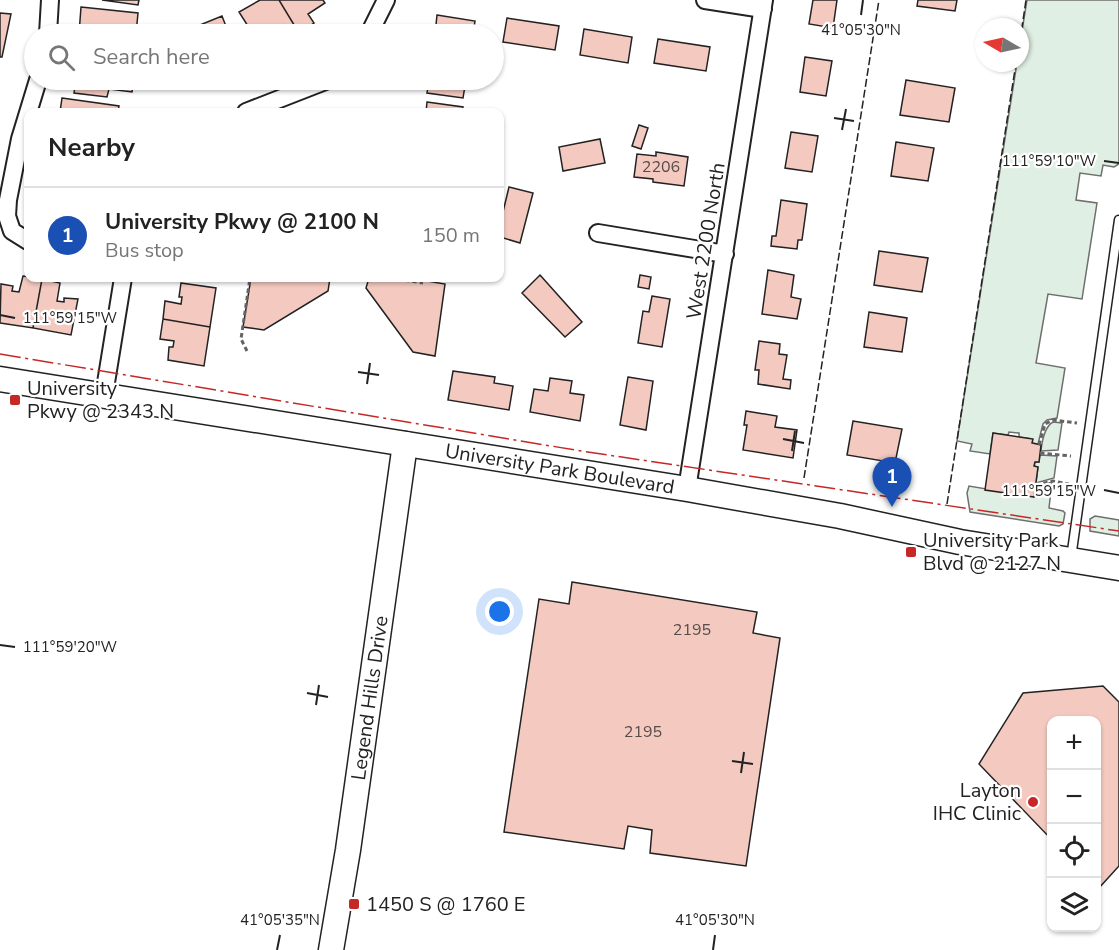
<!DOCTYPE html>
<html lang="en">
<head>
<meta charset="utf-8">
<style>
  :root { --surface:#fff; --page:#f6f6f6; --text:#222; --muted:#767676; --line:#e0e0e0; --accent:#c62828 }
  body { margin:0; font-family:"Nunito Sans",sans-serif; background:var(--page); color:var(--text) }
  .controls { position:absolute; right:18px; bottom:18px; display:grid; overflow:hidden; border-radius:12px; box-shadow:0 2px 4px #0004 }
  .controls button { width:54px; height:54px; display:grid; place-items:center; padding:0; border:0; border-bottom:2px solid var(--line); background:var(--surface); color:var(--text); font:30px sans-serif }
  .compass { position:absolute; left:975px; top:18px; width:54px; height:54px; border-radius:50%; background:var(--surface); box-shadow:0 2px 4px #0004; rotate:279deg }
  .you { position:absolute; left:500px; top:612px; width:21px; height:21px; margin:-15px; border:4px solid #fff; border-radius:50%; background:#1a73e8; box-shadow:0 0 0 9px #1a73e833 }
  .badge { display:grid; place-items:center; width:39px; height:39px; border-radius:50%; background:var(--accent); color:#fff; font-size:20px; font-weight:700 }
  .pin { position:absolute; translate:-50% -50px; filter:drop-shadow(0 2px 3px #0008) }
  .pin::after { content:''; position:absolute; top:32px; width:21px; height:18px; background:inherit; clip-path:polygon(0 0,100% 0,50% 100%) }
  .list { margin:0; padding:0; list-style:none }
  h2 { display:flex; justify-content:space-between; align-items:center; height:78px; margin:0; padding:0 24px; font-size:26px }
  h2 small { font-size:20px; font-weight:400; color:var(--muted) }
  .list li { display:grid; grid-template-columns:39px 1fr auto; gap:18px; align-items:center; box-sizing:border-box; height:96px; padding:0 24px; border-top:2px solid var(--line) }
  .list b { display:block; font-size:22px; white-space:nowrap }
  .list p { margin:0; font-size:20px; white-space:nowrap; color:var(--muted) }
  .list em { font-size:20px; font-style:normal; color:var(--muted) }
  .icon { flex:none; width:33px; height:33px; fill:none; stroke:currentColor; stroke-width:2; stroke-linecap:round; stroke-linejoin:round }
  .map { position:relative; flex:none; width:1119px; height:950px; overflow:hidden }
  .search { position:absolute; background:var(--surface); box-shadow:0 2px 4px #0004; left:24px; top:24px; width:480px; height:66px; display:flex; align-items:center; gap:15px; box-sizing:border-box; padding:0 21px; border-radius:33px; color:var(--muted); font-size:22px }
  .panel { position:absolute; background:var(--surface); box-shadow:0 2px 4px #0004; left:24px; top:108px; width:480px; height:174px; border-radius:12px }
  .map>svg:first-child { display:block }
</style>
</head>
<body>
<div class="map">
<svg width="1119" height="950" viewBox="0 0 1119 950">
  <rect width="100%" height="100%" fill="#fff"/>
  <path fill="#e0efe3" stroke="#6f6f6f" stroke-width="1.5" d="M1027 0H1119V164L1114 167 1103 165 1101 176 1080 173 1076 200 1097 203 1082 299 1048 294 1036 363 1065 368 1057 418 1047 420 1043 424 1038 444 1032 443V439L1019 437V433L1009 432 1008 435 993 433 990 454 970 451 972 444 957 441 1017 63H1020V44Z
    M1053 422 1062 423 1058 450 1041 451C1042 441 1044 427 1053 422Z
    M1040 455 1057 456 1054 478 1036 483 1038 467 1034 466 1035 462H1039Z
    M1052 482 1049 508 1063 511 1065 513 1063 524 1059 526 970 512 967 493 969 486 1034 497 1036 487Z
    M1095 516 1119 520V536L1090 531V519Z"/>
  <path fill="#f3c9c0" stroke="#222" stroke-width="1.5" d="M102 0H139L138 5Z
    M260 0H279L299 33 276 34 274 32 270 34H253L239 12Z
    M279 0H323L325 3 308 14 314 23 299 33Z
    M813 0H837L833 28 809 24Z
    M918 0H957L955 11 917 6Z
    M81 7 138 13 136 34H79Z
    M0 13 11 14 2 57H0Z
    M437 15 475 21 473 34H435Z
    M222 16 229 34H187L185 31Z
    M507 18 559 26 555 50 503 42Z
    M584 29 632 37 628 63 580 55Z
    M658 39 710 47 706 71 654 63Z
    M805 57 832 61 826 96 800 92Z
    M76 80H134L132 92 109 89 107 97 74 93Z
    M429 80H466L463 98 427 93Z
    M906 80 955 88 949 122 900 115Z
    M62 98 119 106 118 112H60Z
    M427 102 463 107 462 112H426Z
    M639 125 648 128 641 149 632 146Z
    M791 132 818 136 812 172 785 168Z
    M600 139 605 163 563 171 559 147Z
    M896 142 934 148 928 181 891 176Z
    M656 152 688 157 684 186 653 182V179L634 177 637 154 656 156Z
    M509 187 533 193 520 243 500 237V224Z
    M781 200 807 204 802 240H798L797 249 771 246 772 236H776Z
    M879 251 928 258 922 292 874 285Z
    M768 270 794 275 791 297 801 299 797 319 762 314Z
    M540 275 582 322 565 337 522 293Z
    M640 275 651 277 649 289 638 287Z
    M23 276 42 279 33 328 0 323 1 284 13 286 12 291 19 292Z
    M251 278H330L328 291 264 330 243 327Z
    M369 278H410L445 284 435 356 413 352 366 288Z
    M42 279 60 283 57 301 64 302V298L78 299 71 335 33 328Z
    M181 283 216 288 210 327 163 319 165 301 181 304 182 297H179Z
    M652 296 670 299 662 347 638 343 643 311 649 312Z
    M869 312 907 318 902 352 864 347Z
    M163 319 210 327 204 366 168 360 169 347H173L174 341 160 339Z
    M759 341 780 344 779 354 787 355 783 379 791 380 790 389 758 384 759 370H755Z
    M453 371 495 377 494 383 513 386 509 410 448 400Z
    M628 377 653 381 646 430 620 425Z
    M550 378 572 381 570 393 584 395 580 421 530 412 534 389 548 391Z
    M746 411 777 416 775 427 797 430 793 458 743 450 747 425H744Z
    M853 421 902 429 895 463 847 455Z
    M993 433 1033 439 1032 443 1041 445 1039 462H1035L1034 466 1038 467 1034 497 985 490Z
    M572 582 757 612 753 633 780 638 746 866 650 853 652 830 628 826 624 849 504 832 539 599 569 604Z
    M1103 686 1119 702V866L1098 889 1096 720H1052V840L979 764 1023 693Z"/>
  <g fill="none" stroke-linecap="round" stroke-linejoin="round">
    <g stroke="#222" stroke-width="11">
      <path id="lane" d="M1071 558 1119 220"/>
    </g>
    <g stroke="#222" stroke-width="20">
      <path id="street" d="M705 0 763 9
        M48 34 50 0
        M369 34 386 0
        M246 112 328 80
        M598 233 725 254
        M28 241 12 231 7 216 8 200 20 139 38 80
        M104 395 123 278
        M687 489 764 0"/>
    </g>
    <g stroke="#222" stroke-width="27">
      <g id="secondary">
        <path id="s1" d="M0 379 687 489 840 516 960 542 1119 568"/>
        <path id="s2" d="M331 950 348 850 405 444"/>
      </g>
    </g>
    <path stroke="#646464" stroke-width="3" stroke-dasharray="4.5 3" stroke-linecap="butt" d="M390 278 423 283
      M247 351 241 339 250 278
      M1039 445 1045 424 1053 420 1077 423
      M1040 453 1071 456
      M1036 485 1053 481 1069 484"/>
    <use href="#lane" stroke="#fff" stroke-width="8"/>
    <use href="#street" stroke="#fff" stroke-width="16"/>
    <use href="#secondary" stroke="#fff" stroke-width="24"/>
    <path stroke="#222" stroke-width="1.5" stroke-dasharray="8 3" stroke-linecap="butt" d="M1020 41 1026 0
      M804 478 879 0
      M947 504 1016 63"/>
    <path stroke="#c62828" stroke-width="1.5" stroke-dasharray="21 4.5 3 4.5" stroke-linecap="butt" d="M0 354 581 451 1119 531"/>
  </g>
  <path fill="none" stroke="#222" stroke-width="2" d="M861 15 863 0M834 118 854 121M842 130 846 109M1104 161 1119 163M0 315 15 318M358 372 379 375M367 384 370 363M783 439 804 443M792 451 795 431M1104 490 1119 493M0 645 15 647M307 693 328 697M316 705 319 685M732 761 753 764M741 773 744 752M277 950 280 935M713 950 715 935"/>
  <g fill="#c62828" stroke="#fff" stroke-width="2">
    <rect x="9" y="394" width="12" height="12" rx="3"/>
    <rect x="905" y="546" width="12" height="12" rx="3"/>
    <circle cx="1033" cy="802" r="6"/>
    <rect x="348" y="898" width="12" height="12" rx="3"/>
  </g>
  <g text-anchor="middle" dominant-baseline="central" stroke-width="4.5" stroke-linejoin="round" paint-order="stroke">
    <g font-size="16" fill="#564c4a">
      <text x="661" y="167">2206</text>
      <text x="692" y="630">2195</text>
      <text x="643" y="732">2195</text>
    </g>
    <g font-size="20" fill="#222" stroke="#fff">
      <text transform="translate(706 241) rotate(-81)">West 2200 North</text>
      <text stroke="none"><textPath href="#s1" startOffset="567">University Park Boulevard</textPath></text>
      <text stroke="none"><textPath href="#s2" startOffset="255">Legend Hills Drive</textPath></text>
    </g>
    <g font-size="20" fill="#222" stroke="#fff" text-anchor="start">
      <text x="27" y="388">University<tspan x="27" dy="23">Pkwy @ 2343 N</tspan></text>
      <text x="923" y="540">University Park<tspan x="923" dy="23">Blvd @ 2127 N</tspan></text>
      <text x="1021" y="790" text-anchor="end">Layton<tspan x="1021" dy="23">IHC Clinic</tspan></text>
      <text x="366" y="904">1450 S @ 1760 E</text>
    </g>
  </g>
  <g font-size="15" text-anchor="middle" fill="#222" stroke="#fff" stroke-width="4.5" stroke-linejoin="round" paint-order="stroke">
    <text x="861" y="35">41°05'30"N</text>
    <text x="1049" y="166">111°59'10"W</text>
    <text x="70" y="323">111°59'15"W</text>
    <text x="1049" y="496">111°59'15"W</text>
    <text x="70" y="652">111°59'20"W</text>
    <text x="280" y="925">41°05'35"N</text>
    <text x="715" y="925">41°05'30"N</text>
  </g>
</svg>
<div class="controls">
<button>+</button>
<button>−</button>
<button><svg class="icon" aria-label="locate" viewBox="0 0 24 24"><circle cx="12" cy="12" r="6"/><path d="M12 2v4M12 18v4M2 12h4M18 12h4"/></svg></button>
<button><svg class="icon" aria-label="layers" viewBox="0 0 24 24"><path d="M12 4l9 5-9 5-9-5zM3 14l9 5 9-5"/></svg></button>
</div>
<svg class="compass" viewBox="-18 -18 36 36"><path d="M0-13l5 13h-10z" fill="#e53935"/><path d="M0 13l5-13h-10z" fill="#767676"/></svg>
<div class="you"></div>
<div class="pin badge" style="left:892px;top:507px;background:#1a4fb4">1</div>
<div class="search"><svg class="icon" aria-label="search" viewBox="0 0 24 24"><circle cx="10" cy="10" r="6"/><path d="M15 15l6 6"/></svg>Search here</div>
<section class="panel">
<h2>Nearby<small></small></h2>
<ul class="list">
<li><span class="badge" style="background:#1a4fb4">1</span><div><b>University Pkwy @ 2100 N</b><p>Bus stop</p></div><em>150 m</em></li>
</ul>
</section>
</div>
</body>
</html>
